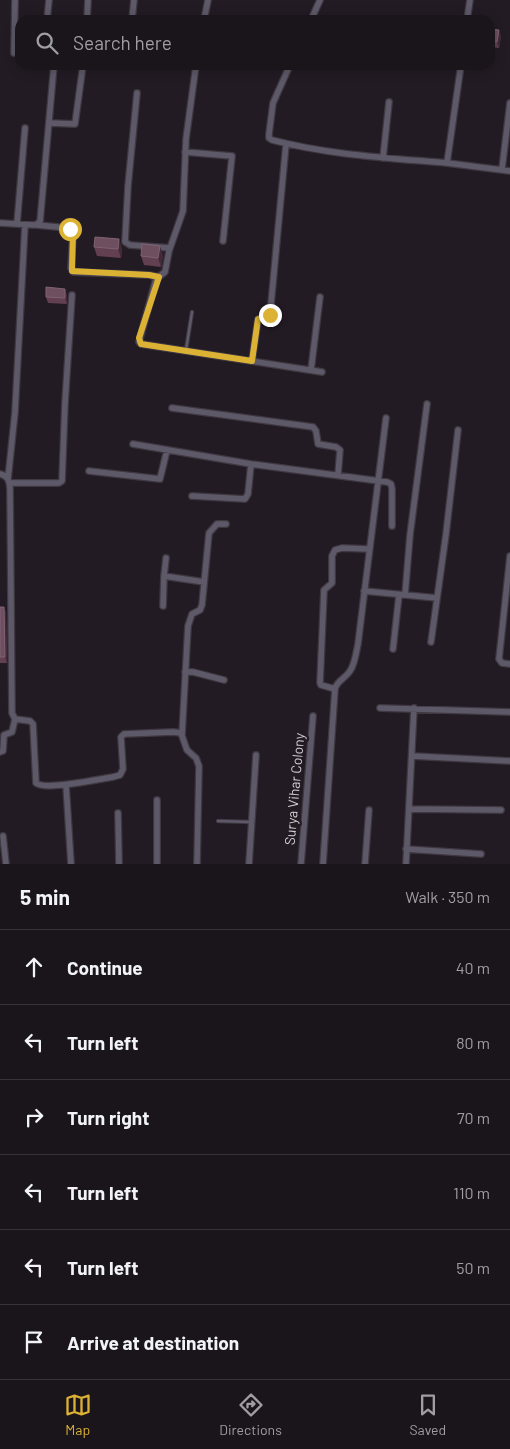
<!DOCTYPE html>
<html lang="en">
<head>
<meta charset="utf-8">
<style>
  :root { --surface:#1a141b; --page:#231d24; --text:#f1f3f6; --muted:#9f9ea3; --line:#38333a; --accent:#dbb233 }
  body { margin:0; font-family:Barlow,sans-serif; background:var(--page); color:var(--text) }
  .stop { position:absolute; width:15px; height:15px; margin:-11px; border:4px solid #dbb233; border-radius:50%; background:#fff }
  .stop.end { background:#dbb233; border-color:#fff; box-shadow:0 1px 5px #0008 }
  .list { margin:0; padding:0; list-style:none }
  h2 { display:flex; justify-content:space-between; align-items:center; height:65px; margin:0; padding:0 20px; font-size:21px }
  h2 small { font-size:16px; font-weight:400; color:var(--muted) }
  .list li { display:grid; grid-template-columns:32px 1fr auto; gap:15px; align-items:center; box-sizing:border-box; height:75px; padding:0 20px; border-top:1px solid var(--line) }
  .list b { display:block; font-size:19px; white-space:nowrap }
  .list em { font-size:16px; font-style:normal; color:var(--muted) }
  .icon { flex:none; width:28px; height:28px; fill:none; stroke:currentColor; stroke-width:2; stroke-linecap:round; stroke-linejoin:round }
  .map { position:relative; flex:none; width:510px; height:864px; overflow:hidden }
  .search { position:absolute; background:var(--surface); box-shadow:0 2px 12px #0003; left:15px; right:15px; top:15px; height:55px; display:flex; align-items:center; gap:12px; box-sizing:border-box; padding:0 18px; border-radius:15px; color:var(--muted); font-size:19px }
  .sheet { height:515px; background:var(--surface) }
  nav { display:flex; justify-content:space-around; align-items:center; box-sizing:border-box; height:70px; border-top:1px solid var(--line); background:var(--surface); font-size:14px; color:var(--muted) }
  nav a { display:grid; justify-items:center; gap:2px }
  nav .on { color:var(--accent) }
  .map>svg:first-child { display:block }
</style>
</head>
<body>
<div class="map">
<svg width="510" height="864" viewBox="0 0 510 864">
  <rect width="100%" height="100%" fill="#231b24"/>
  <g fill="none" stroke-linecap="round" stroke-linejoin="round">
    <g stroke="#3f3840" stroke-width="4.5">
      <path id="service" d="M186 350 192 312
        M218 821 251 822"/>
    </g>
    <g stroke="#3f3840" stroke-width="8">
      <path id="minor" d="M47 20 49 0
        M87 20 88 0
        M132 20 134 0
        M204 20 208 0
        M311 20 320 0
        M467 20 470 0
        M14 53 15 0
        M196 65 186 139 183 211 169 251 165 272 156 279 139 342 141 344 322 372
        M290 65 273 103 269 134V138L272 140C329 155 389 158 447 163L461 65
        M137 93 128 186 125 242 130 245 170 248
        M49 123 75 124 83 65
        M185 152 232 156 223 241
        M383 158 389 102
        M447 163 510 171
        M502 169 510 103
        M0 223 35 225 40 222 54 65
        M17 224 25 128
        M37 225 68 228 71 230 73 234 71 268 73 272 149 275 159 277
        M252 361 258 319 270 315 286 144
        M311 370 320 297
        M172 408 313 427 316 431 318 444 336 447 340 450 338 475
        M133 444 251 464 387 482 391 484 392 489V526
        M89 471 160 479 167 450
        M0 474C8 476 9 480 10 488L12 713 15 719 30 721 33 724 36 783C45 791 99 779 113 777L120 775 123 769 121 737 124 734 173 732 181 733 187 750 196 758 199 766 197 864
        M8 479 15 412 25 225
        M10 483H59L62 481 65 403 72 295
        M192 496 245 499 248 494 251 464
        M510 556 499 659 502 663 510 664
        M164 576 166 558
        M364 591 437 598
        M405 595 410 535 427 404
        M163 606 164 576 204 582
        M431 642 446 534 458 430
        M393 649 399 595
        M185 672H193L224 680
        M335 689 321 685 320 683 324 590 332 583V556L335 550 342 548 369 549
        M380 708 510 712
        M182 735 188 626 192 614 200 610 202 605 209 533 217 524H226
        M0 752 3 751 4 735 12 732 15 719
        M412 756 510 761
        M66 785 71 864
        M157 800V864
        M409 809 501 810
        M118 813 119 864
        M3 836 6 864
        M406 849 481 854
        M249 864 256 755
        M301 864 313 716
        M323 864 335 689C337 680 345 679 350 671 355 664 356 653 358 644L386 418
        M365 864 369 810
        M406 864 414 708"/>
    </g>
    <use href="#service" stroke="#5d5969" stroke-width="2.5"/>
    <use href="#minor" stroke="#5d5969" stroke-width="5.5"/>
  </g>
  <path fill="#623f51" d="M490 29 501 36 499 48 491 47Z
    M94 247 122 248 121 258 97 256Z
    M163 255 161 267 144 265 141 256Z
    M67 295V304L48 303 46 297Z
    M0 607H4L6 613 7 663H0Z"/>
  <path fill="#432a39" d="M499 30 501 36 499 48 497 42Z
    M119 239 122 248 121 258 118 249Z
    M160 246 163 255 161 267 158 258Z
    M65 289 67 295V304L65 298Z
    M4 607 6 613 7 663 5 657Z"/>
  <path fill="#6e4f5f" stroke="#7e6372" d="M490 29 499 30 497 42 490 41Z
    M95 237 119 239 118 249 94 247Z
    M142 244 160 246 158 258 141 256Z
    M46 287 65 289V298L46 297Z
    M0 607H4L5 657H0Z"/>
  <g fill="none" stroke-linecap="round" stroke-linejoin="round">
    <path stroke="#dbb233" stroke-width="6" d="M70 229 73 234 72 271 149 275 159 277 139 338 141 344 252 361 258 319 270 315"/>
  </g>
  <g text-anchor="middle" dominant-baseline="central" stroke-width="5" stroke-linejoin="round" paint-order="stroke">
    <g font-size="14" fill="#d5d0d5" stroke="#231b24">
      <text transform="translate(294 789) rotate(-85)">Surya Vihar Colony</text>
    </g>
  </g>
</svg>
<div class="stop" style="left:70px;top:229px"></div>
<div class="stop end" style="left:270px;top:315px"></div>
<div class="search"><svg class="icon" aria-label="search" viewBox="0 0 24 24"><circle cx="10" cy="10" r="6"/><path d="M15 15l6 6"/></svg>Search here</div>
</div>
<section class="sheet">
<h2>5 min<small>Walk · 350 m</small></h2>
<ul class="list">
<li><svg class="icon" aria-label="ahead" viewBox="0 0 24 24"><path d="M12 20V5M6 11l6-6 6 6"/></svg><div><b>Continue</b></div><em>40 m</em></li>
<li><svg class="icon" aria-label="left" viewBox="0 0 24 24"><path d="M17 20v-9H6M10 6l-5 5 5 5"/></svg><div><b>Turn left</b></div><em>80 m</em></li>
<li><svg class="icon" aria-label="right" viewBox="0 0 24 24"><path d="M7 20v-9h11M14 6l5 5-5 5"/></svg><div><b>Turn right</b></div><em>70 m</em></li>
<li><svg class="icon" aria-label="left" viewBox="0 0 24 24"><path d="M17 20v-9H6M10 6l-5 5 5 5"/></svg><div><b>Turn left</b></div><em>110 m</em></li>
<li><svg class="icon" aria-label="left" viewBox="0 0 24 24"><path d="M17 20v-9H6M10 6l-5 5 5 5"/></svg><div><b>Turn left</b></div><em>50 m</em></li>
<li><svg class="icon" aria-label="arrive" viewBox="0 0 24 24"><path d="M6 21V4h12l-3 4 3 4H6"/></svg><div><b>Arrive at destination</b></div></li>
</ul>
</section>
<nav>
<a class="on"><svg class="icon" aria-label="map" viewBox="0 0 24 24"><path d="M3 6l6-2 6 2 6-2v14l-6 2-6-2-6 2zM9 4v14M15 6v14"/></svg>Map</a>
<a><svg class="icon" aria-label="directions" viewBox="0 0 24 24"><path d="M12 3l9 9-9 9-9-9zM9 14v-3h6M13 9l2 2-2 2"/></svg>Directions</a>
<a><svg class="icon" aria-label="saved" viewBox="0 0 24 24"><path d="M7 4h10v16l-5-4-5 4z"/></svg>Saved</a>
</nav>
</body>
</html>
